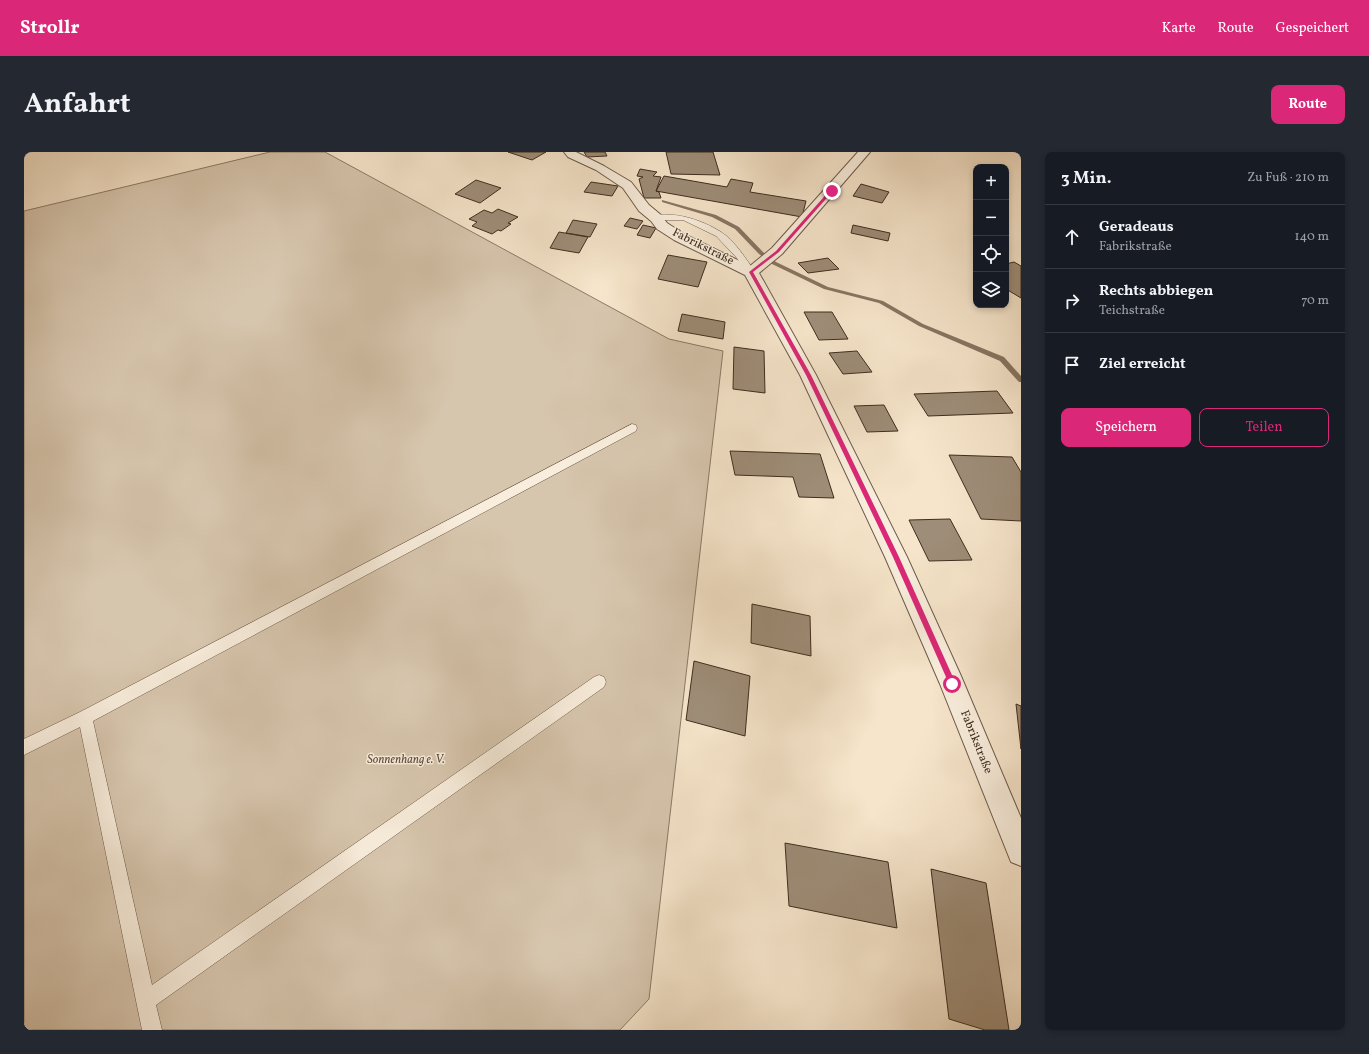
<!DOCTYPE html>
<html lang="de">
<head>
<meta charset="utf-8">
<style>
  :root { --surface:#171b24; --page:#242831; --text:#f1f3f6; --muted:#9ea1a6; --line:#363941; --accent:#db2777 }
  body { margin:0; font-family:Vollkorn,serif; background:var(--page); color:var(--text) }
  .controls { position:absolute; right:12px; top:12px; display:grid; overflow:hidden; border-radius:8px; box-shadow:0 2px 6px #0003 }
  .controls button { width:36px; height:36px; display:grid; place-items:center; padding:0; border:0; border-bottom:1px solid var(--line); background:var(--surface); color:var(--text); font:20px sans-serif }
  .stop { position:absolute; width:12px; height:12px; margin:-9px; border:3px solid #db2777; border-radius:50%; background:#fff }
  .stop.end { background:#db2777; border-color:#fff; box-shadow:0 1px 4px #0008 }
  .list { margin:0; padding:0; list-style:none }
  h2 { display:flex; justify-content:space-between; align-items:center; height:52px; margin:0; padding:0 16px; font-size:17px }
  h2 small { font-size:13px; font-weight:400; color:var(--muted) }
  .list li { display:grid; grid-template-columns:26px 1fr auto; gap:12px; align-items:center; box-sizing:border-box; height:64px; padding:0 16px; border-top:1px solid var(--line) }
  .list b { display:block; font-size:15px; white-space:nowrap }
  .list p { margin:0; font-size:13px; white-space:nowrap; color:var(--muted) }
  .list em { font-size:13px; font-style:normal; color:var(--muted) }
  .actions { display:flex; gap:8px; padding:12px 16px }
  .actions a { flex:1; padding:9px 0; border:1px solid var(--accent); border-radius:8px; text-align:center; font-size:14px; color:var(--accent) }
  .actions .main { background:var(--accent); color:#fff }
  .icon { flex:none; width:22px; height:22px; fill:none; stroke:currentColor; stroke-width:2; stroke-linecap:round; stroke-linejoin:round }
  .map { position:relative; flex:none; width:997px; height:878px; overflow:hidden; border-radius:8px }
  header { display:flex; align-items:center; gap:24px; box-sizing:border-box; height:56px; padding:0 20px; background:var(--accent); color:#fff }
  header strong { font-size:19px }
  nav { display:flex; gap:22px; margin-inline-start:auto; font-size:14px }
  .intro { display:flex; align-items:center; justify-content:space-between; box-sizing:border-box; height:96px; padding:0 24px }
  h1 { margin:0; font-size:28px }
  .button { padding:10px 18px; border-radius:8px; background:var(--accent); color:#fff; font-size:14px; font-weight:700 }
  main { display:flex; gap:24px; padding:0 24px }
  aside { flex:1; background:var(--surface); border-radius:8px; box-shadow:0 2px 6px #0003 }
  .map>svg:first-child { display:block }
</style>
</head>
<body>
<header>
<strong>Strollr</strong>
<nav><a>Karte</a><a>Route</a><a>Gespeichert</a></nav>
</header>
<div class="intro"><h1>Anfahrt</h1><a class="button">Route</a></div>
<main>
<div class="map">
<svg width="997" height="878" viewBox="0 0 997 878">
  <rect width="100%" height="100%" fill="#f6e5cb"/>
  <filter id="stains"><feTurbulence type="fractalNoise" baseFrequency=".005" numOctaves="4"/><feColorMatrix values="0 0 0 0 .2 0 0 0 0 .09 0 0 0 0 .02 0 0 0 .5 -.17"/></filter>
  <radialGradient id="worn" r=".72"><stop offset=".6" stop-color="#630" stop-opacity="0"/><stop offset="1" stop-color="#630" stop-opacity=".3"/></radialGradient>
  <path fill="#d7c6ae" stroke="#8b7a66" d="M246 0H301L645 187 699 199 625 847 596 878H0V59Z"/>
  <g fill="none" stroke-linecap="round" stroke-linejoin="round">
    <path fill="#887663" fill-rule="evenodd" d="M638 48 692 63 715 75 739 100 752 110 804 135 859 149 899 172 980 205 997 224V230H995L976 209 895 174 855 151 800 137 748 112 735 102 711 77 688 65 638 50Z"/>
  </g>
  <path fill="#9e8d78" stroke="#3f2d1f" d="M484 0H522L508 8Z
    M560 0H581L583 4 563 5Z
    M642 0H689L696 23 647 22Z
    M616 17 633 20 629 24 637 25 632 39 635 40 637 46H620L615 27 619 25 613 24Z
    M640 24 703 35 707 27 729 31 726 40 782 49 778 65 632 39Z
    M452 28 477 36 456 51 431 42Z
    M567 30 594 34 588 44 560 40Z
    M837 32 865 40 858 51 829 44Z
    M474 57 494 65 484 71 487 72 477 79 474 78 468 82 448 74 453 70 445 67 460 58 468 61Z
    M606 66 619 69 613 77 600 74Z
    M549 68 573 72 566 85 542 81Z
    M619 73 632 76 626 86 613 83Z
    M829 73 866 81 864 89 827 81Z
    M535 80 564 85 555 101 526 96Z
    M644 103 683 110 674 135 634 127Z
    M804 106 815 117 784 121 774 111Z
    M990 110 997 114V146L982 137V112Z
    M780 160H808L824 187 795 188Z
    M658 162 701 170 699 187 654 179Z
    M710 195 740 199 741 241 709 237Z
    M833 199 848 220 819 222 805 201Z
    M973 239 989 261 904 264 890 242Z
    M860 253 874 279 843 280 830 254Z
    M706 299 796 302 810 346 775 345 769 325 711 323Z
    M925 303 988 305 997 320V369L957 367Z
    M926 367 948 408 905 409 885 368Z
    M728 452 786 464 787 504 727 491Z
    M670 509 726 524 721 584 662 568Z
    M992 552 997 554V597Z
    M761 691 864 710 873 776 765 754Z
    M907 717 962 731 985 878H961L925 867Z"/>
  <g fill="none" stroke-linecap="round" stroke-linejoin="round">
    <g stroke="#6d5b4a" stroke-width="1">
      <path id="service" d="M629 64C651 59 678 68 697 80 710 88 723 108 731 120L730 122H724L712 105 692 84 659 68H629Z
        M608 272 612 273 613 276 612 279 69 569 128 833 570 525 575 523 580 525 582 530 580 535 132 853 138 878H118L56 575 0 603V587L56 560Z"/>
    </g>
    <g stroke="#6d5b4a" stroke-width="2">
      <path id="minor" d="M540 0H552L580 14 607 30 625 53 637 63 643 71 660 82 726 114 748 96 834 0H846L758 102 735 121 792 223 883 405 937 524 997 666V714L987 710 916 532 861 405 776 223 721 123 650 88 633 77 627 69 615 59 599 36 572 18 544 5Z"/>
    </g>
    <use href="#service" fill="#f9eedd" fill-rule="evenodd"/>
    <use href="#minor" fill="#f9eedd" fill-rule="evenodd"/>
  </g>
  <path fill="#db2777" d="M806 38 809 39 755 100 729 120 787 223 875 405 932 532 928 535 926 534 869 405 782 223 725 120 752 99Z"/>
  <g text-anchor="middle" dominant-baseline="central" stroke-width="3" stroke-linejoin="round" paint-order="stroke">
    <g font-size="12" fill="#3f2d1f" stroke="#f9eedd">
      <text transform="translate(679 95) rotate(27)">Fabrikstraße</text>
      <text transform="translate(952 590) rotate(68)">Fabrikstraße</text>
    </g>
    <g font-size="12" font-style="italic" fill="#5d4c3c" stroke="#f9eedd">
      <text x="382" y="608">Sonnenhang e. V.</text>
    </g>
  </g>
  <rect width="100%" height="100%" filter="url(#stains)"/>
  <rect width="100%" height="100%" fill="url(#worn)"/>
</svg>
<div class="controls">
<button>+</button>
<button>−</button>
<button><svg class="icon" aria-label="locate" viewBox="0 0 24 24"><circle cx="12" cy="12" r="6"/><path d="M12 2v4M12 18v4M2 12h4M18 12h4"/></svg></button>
<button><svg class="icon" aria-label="layers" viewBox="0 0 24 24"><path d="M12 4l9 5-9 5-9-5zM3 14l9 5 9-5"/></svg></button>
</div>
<div class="stop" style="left:928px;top:532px"></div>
<div class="stop end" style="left:808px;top:39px"></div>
</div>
<aside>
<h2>3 Min.<small>Zu Fuß · 210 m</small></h2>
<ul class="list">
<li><svg class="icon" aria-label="ahead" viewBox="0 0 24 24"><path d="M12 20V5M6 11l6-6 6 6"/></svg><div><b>Geradeaus</b><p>Fabrikstraße</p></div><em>140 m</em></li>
<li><svg class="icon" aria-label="right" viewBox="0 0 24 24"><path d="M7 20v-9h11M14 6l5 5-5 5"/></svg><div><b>Rechts abbiegen</b><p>Teichstraße</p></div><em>70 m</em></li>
<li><svg class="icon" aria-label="arrive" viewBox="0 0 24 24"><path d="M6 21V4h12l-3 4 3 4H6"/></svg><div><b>Ziel erreicht</b></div></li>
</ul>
<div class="actions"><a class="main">Speichern</a><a>Teilen</a></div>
</aside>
</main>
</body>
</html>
